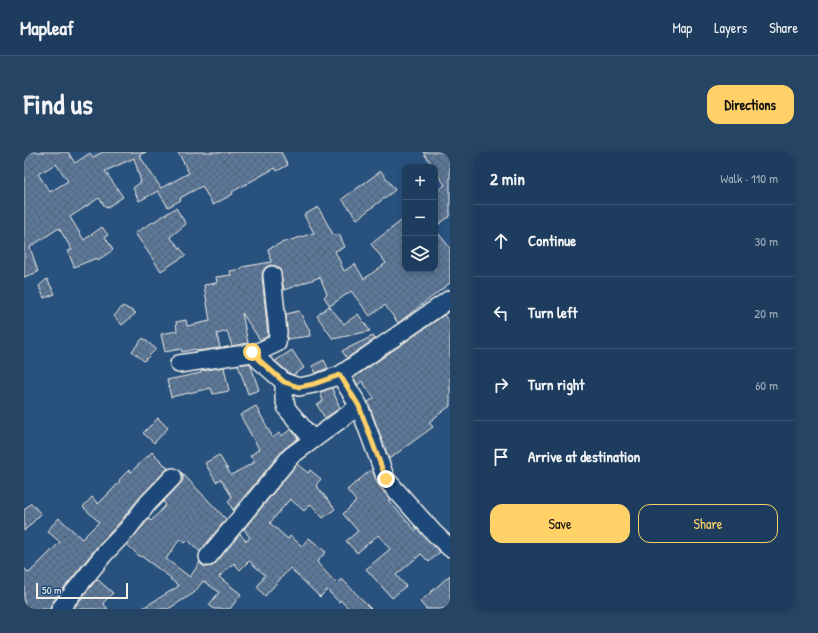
<!DOCTYPE html>
<html lang="en">
<head>
<meta charset="utf-8">
<style>
  :root { --surface:#1e3d5e; --page:#264464; --text:#f1f3f6; --muted:#a1aebc; --line:#3c5673; --accent:#ffd166 }
  body { margin:0; font-family:"Patrick Hand",sans-serif; background:var(--page); color:var(--text) }
  .controls { position:absolute; right:12px; top:12px; display:grid; overflow:hidden; border-radius:8px; box-shadow:0 2px 6px #0003 }
  .controls button { width:36px; height:36px; display:grid; place-items:center; padding:0; border:0; border-bottom:1px solid var(--line); background:var(--surface); color:var(--text); font:20px sans-serif }
  .scale { position:absolute; left:12px; bottom:10px; width:92px; box-sizing:border-box; padding-left:4px; border:2px solid #f4f1e8; border-top:0; font-size:11px; line-height:14px; white-space:nowrap; color:#f4f1e8; -webkit-text-stroke:3px #1f4a7a; paint-order:stroke }
  .stop { position:absolute; width:12px; height:12px; margin:-9px; border:3px solid #ffd166; border-radius:50%; background:#fff }
  .stop.end { background:#ffd166; border-color:#fff; box-shadow:0 1px 4px #0008 }
  .list { margin:0; padding:0; list-style:none }
  h2 { display:flex; justify-content:space-between; align-items:center; height:52px; margin:0; padding:0 16px; font-size:17px }
  h2 small { font-size:13px; font-weight:400; color:var(--muted) }
  .list li { display:grid; grid-template-columns:26px 1fr auto; gap:12px; align-items:center; box-sizing:border-box; height:72px; padding:0 16px; border-top:1px solid var(--line) }
  .list b { display:block; font-size:15px; white-space:nowrap }
  .list em { font-size:13px; font-style:normal; color:var(--muted) }
  .actions { display:flex; gap:8px; padding:12px 16px }
  .actions a { flex:1; padding:9px 0; border:1px solid var(--accent); border-radius:12px; text-align:center; font-size:14px; color:var(--accent) }
  .actions .main { background:var(--accent); color:#111 }
  .icon { flex:none; width:22px; height:22px; fill:none; stroke:currentColor; stroke-width:2; stroke-linecap:round; stroke-linejoin:round }
  .map { position:relative; flex:none; width:426px; height:457px; overflow:hidden; border-radius:12px }
  header { display:flex; align-items:center; gap:24px; box-sizing:border-box; height:56px; padding:0 20px; background:var(--surface); border-bottom:1px solid var(--line) }
  header strong { font-size:19px }
  nav { display:flex; gap:22px; margin-inline-start:auto; font-size:14px }
  .intro { display:flex; align-items:center; justify-content:space-between; box-sizing:border-box; height:96px; padding:0 24px }
  h1 { margin:0; font-size:28px }
  .button { padding:10px 18px; border-radius:12px; background:var(--accent); color:#111; font-size:14px; font-weight:700 }
  main { display:flex; gap:24px; padding:0 24px }
  aside { flex:1; background:var(--surface); border-radius:12px; box-shadow:0 2px 6px #0003 }
  .map>svg:first-child { display:block }
</style>
</head>
<body>
<header>
<strong>Mapleaf</strong>
<nav><a>Map</a><a>Layers</a><a>Share</a></nav>
</header>
<div class="intro"><h1>Find us</h1><a class="button">Directions</a></div>
<main>
<div class="map">
<svg width="426" height="457" viewBox="0 0 426 457">
  <defs>
    <pattern id="building-cross-hatch" width="8" height="8" patternUnits="userSpaceOnUse"><rect width="8" height="8" fill="#5b7899"/><path d="M0 0l8 8M0 8l8-8" fill="none" stroke="#536274"/></pattern>
  </defs>
  <rect width="100%" height="100%" fill="#28517e"/>
  <filter id="ink" filterUnits="userSpaceOnUse"><feTurbulence type="fractalNoise" baseFrequency=".025" numOctaves="2"/><feDisplacementMap in="SourceGraphic" scale="8" xChannelSelector="R" yChannelSelector="G"/><feConvolveMatrix kernelMatrix="1 2 1 2 8 2 1 2 1" color-interpolation-filters="sRGB"/></filter>
  <g filter="url(#ink)">
    <path fill="#375d86" d="M68 0H127L82 21Z"/>
    <path fill="url(#building-cross-hatch)" stroke="#f4f1e8" fill-rule="evenodd" d="M0 0H44L51 11 66 1 69 5 79 0H122L115 3 137 36 165 21 154 0H257L264 13 253 19 251 16 208 40 209 42 189 53 178 34 156 46 157 48 144 55 134 39 115 49 109 36 117 30 110 6 81 19 99 45 82 56 75 46 46 65 60 88 78 75 84 83 81 85 89 98 74 108 73 106 50 115 44 99 48 98 35 76 6 95 14 120 0 125ZM32 12 44 29 26 40 14 22Z
      M399 0H426V64L411 75V41L421 33 411 18V15H409Z
      M357 19 371 38 333 67 318 47Z
      M294 55 310 84 315 82 321 95 311 99 320 119 331 112 340 127 362 111 347 92 381 66V117H411V77L426 96V131L374 171 361 153 346 164 327 139 306 154 300 145 303 142 296 125 260 138 256 117 252 114 247 113 242 115 239 119 238 124 244 184 236 188 218 161 224 191 208 194 203 179 193 182 196 196 173 199 172 197 158 200 157 197 141 200 137 182 153 179 152 170 162 168 163 174 186 169 180 133 193 131 192 125 207 123 206 119 218 117V115L247 110 244 97 257 91 290 81 280 63Z
      M152 56 162 72 146 85 162 103 137 119 111 81Z
      M23 127 31 142 20 146 15 134Z
      M99 154 112 161 98 173 90 164Z
      M305 154 320 172 334 162 346 179 309 187 293 164Z
      M275 159 285 177 286 184 263 187 262 162Z
      M420 163 426 170V254L405 270 409 275 365 307 344 250 350 246 338 229 334 233 329 226Z
      M349 184 351 187 323 206 318 199Z
      M119 186 132 197 120 209 108 199Z
      M268 198 280 216 269 223 265 221 251 209Z
      M300 208 304 216 292 221 288 214Z
      M226 211 235 238 224 242 214 213Z
      M200 215 205 239 189 242 187 236 147 245 143 228 177 221V219Z
      M308 236 316 256 301 266 293 253 299 249 296 240Z
      M232 254 249 286 255 281 258 284 267 277 274 286 259 298 209 358 204 349 208 345 197 327 192 330 181 311 195 303 207 323 231 310 226 304 235 297 216 263Z
      M134 266 144 276 130 291 119 281Z
      M128 300 144 316 117 344 95 371 73 395 28 451 26 457H0V416L5 421 36 390 23 379 35 366 58 387 75 370 59 355 68 345 74 352 89 337 96 329 95 328 105 318 107 320Z
      M273 312 284 321 286 318 297 327 292 333 311 357 299 366 287 352 280 359 266 347 246 371 264 387 266 384 278 394 285 386 302 400 293 410 296 414 313 432 318 427 347 457H325L316 448 315 450 303 438 296 445 266 416 241 444 233 435 241 423 225 409 216 418 210 411 195 425 217 442 206 457H190L185 453 195 440 179 429 170 441 144 457H117L155 434 146 427 147 426 117 404 116 405 103 392 125 367 127 369 142 353 139 350 156 332 159 328V323L157 320 202 367 176 400 164 388 161 391 156 387 142 407 166 425 176 410 178 413 183 415 188 414 191 412 216 382 222 389 226 386 220 377Z
      M348 317 354 333 366 347 364 348 392 379 393 377 416 400 405 410 397 402 372 423 382 434 368 446 342 417 366 397 354 383 333 401 322 389 334 379 319 362 332 349 323 338Z
      M7 351 17 362 0 379V358Z
      M426 423V457H402L396 450Z
      M73 427 89 441 79 451 84 457H49Z"/>
    <g fill="none" stroke-linecap="round" stroke-linejoin="round">
      <g stroke="#f4f1e8" stroke-width="20">
        <path id="minor" d="M248 123 254 180 253 191 234 200 235 208 260 230 275 235 290 232 316 223 426 147
          M155 212 234 200
          M316 223 335 254 362 327 409 380 426 396
          M260 230V246L263 257 289 288
          M184 405 267 304 335 254
          M36 457 81 401 103 378 124 351 149 325"/>
      </g>
      <use href="#minor" stroke="#1f4a7a" stroke-width="17"/>
    </g>
  </g>
  <g fill="none" stroke-linecap="round" stroke-linejoin="round" filter="url(#ink)">
    <path stroke="#ffd166" stroke-width="5" d="M228 200H234L235 208 260 230 275 235 290 232 316 223 335 254 362 327"/>
  </g>
</svg>
<div class="controls">
<button>+</button>
<button>−</button>
<button><svg class="icon" aria-label="layers" viewBox="0 0 24 24"><path d="M12 4l9 5-9 5-9-5zM3 14l9 5 9-5"/></svg></button>
</div>
<div class="scale">50 m</div>
<div class="stop" style="left:228px;top:200px"></div>
<div class="stop end" style="left:362px;top:327px"></div>
</div>
<aside>
<h2>2 min<small>Walk · 110 m</small></h2>
<ul class="list">
<li><svg class="icon" aria-label="ahead" viewBox="0 0 24 24"><path d="M12 20V5M6 11l6-6 6 6"/></svg><div><b>Continue</b></div><em>30 m</em></li>
<li><svg class="icon" aria-label="left" viewBox="0 0 24 24"><path d="M17 20v-9H6M10 6l-5 5 5 5"/></svg><div><b>Turn left</b></div><em>20 m</em></li>
<li><svg class="icon" aria-label="right" viewBox="0 0 24 24"><path d="M7 20v-9h11M14 6l5 5-5 5"/></svg><div><b>Turn right</b></div><em>60 m</em></li>
<li><svg class="icon" aria-label="arrive" viewBox="0 0 24 24"><path d="M6 21V4h12l-3 4 3 4H6"/></svg><div><b>Arrive at destination</b></div></li>
</ul>
<div class="actions"><a class="main">Save</a><a>Share</a></div>
</aside>
</main>
</body>
</html>
